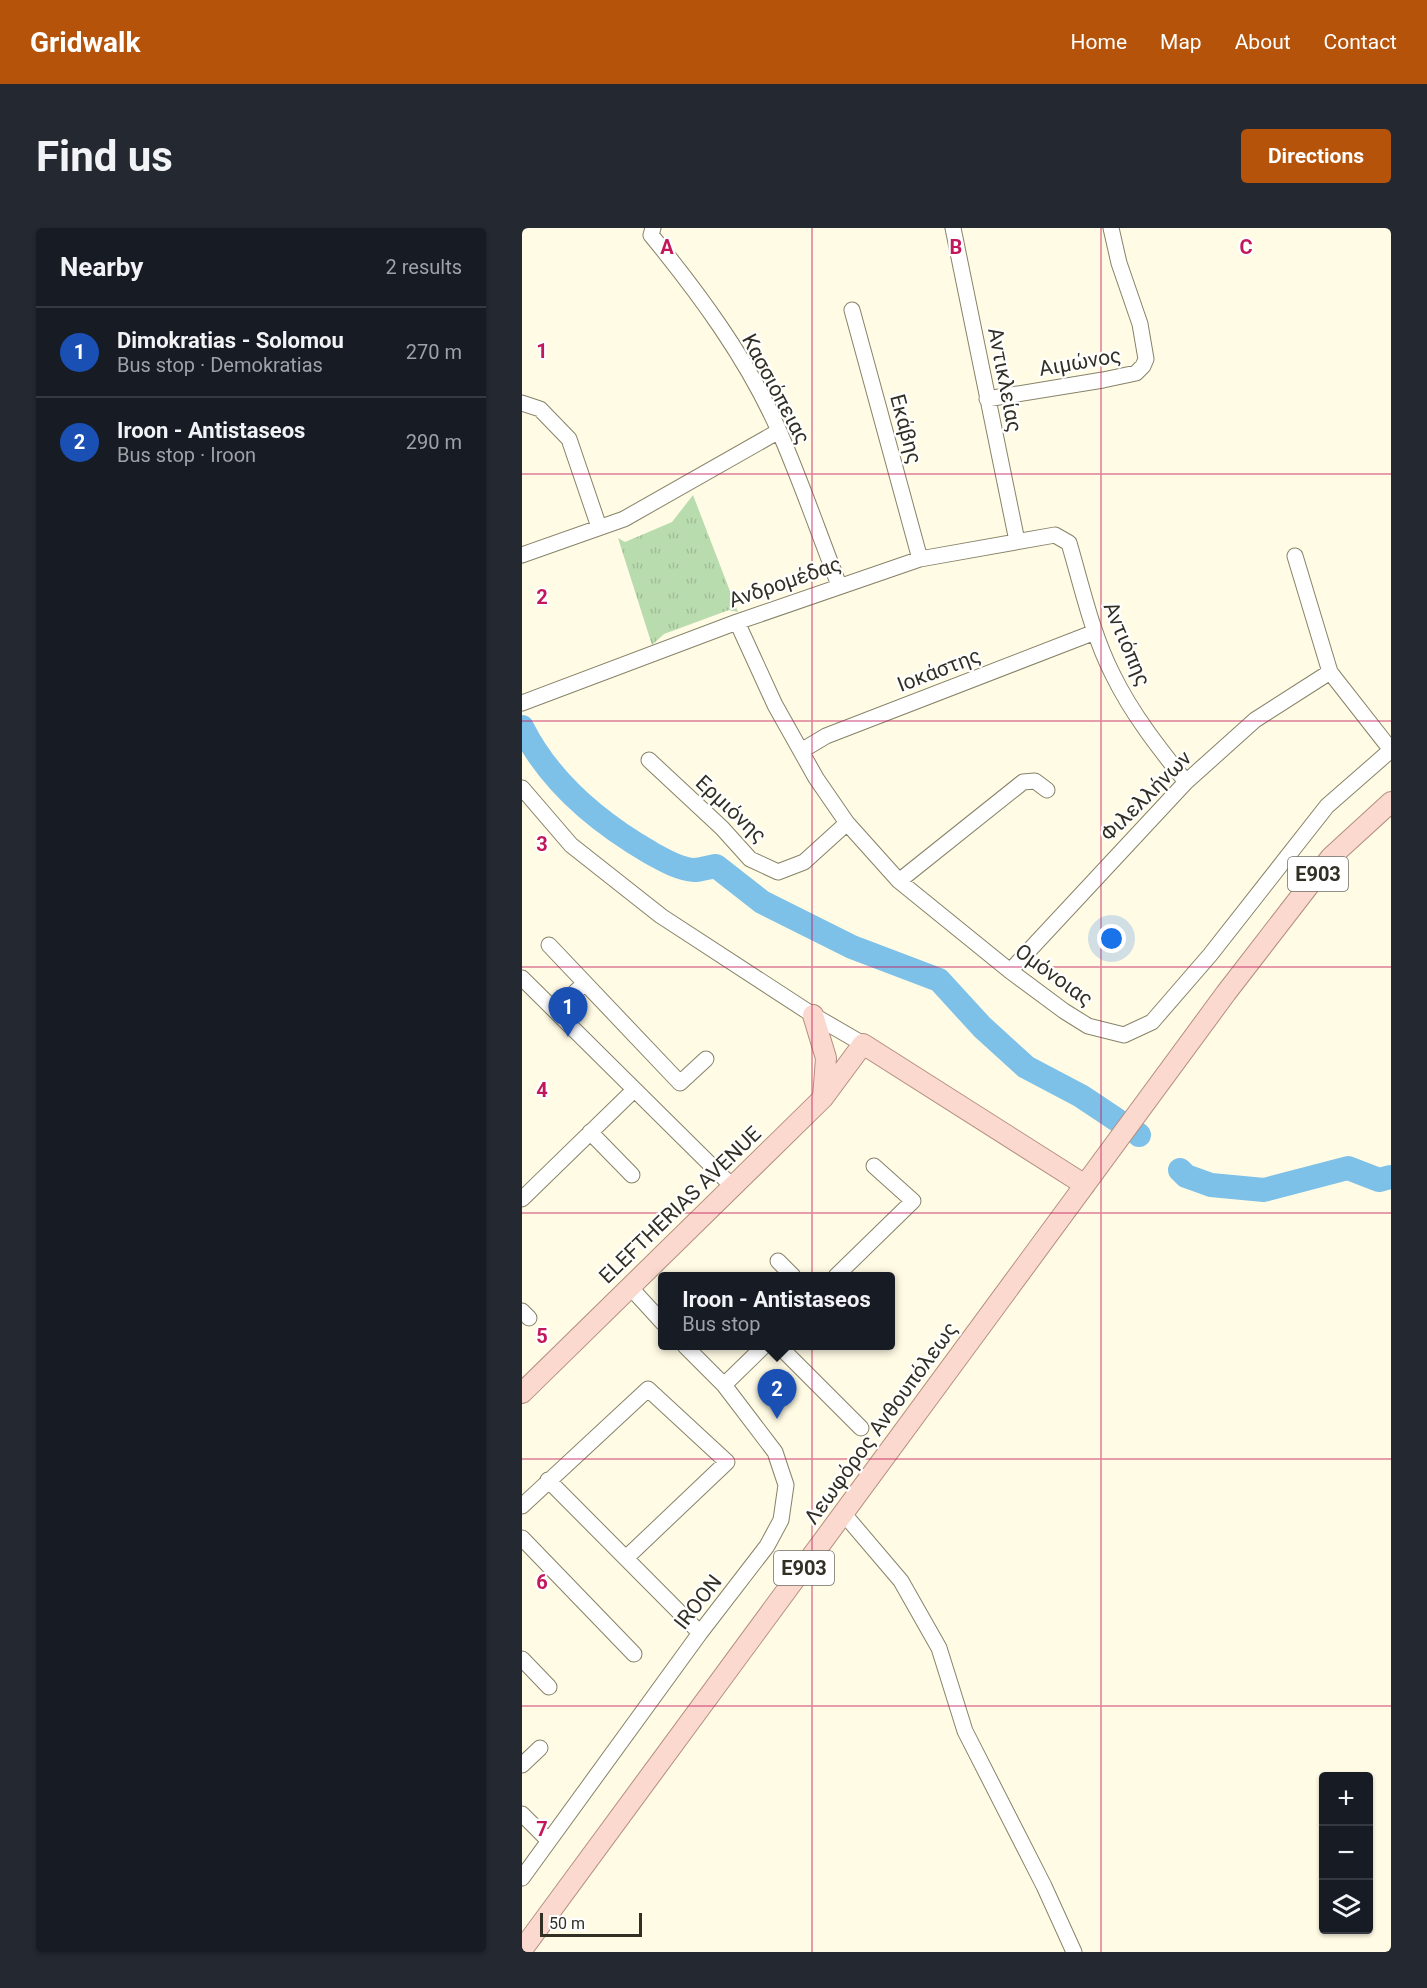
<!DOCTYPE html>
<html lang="en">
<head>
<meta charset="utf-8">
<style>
  :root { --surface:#171b24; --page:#242831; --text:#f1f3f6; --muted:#9ea1a6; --line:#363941; --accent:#b45309 }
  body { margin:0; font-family:Roboto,sans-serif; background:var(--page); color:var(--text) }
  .controls { position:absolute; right:18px; bottom:18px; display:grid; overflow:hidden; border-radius:6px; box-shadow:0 2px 4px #0004 }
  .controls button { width:54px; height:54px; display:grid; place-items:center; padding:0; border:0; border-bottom:2px solid var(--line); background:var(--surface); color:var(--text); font:30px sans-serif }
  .scale { position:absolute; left:18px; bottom:15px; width:102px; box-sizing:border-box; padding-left:6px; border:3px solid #323025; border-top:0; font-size:16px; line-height:21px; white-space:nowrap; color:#323025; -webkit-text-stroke:4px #fff; paint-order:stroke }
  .you { position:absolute; left:590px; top:711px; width:21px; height:21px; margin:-15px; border:4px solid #fff; border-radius:50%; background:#1a73e8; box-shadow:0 0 0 9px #1a73e833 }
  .badge { display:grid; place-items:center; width:39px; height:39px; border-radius:50%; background:var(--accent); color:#fff; font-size:20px; font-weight:700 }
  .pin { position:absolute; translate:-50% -50px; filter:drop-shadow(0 2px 3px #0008) }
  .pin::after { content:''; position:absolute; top:32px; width:21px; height:18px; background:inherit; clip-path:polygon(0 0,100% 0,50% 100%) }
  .popup { position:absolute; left:136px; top:1044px; width:237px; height:78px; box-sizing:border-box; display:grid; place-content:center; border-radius:6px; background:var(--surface); filter:drop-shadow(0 2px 4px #0005); font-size:20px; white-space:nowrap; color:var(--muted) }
  .popup b { font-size:22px; color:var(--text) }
  .popup::after { content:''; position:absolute; left:50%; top:100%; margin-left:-12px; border:12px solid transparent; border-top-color:var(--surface) }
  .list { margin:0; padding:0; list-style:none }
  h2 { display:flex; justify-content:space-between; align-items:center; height:78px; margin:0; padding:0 24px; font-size:26px }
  h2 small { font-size:20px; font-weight:400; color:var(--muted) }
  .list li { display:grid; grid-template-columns:39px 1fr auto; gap:18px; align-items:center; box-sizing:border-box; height:90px; padding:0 24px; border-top:2px solid var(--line) }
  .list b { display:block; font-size:22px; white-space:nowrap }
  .list p { margin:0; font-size:20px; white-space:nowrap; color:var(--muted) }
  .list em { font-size:20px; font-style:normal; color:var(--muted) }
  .icon { flex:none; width:33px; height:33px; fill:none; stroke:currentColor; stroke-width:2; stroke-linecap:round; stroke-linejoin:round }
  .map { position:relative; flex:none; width:869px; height:1724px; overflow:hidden; border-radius:6px }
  header { display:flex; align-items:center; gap:36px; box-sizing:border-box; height:84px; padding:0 30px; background:var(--accent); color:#fff }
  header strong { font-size:28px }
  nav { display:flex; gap:33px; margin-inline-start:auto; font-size:21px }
  .intro { display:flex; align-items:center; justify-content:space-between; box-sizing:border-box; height:144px; padding:0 36px }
  h1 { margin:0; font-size:42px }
  .button { padding:15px 27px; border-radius:6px; background:var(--accent); color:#fff; font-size:21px; font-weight:700 }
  main { display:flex; gap:36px; padding:0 36px }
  aside { flex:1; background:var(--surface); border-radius:6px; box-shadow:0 2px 4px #0004 }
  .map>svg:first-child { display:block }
</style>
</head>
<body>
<header>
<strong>Gridwalk</strong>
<nav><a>Home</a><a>Map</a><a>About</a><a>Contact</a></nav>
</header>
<div class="intro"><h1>Find us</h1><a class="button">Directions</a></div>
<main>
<aside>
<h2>Nearby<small>2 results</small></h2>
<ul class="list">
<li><span class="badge" style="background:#1a4fb4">1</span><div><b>Dimokratias - Solomou</b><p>Bus stop · Demokratias</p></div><em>270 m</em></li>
<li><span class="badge" style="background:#1a4fb4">2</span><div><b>Iroon - Antistaseos</b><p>Bus stop · Iroon</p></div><em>290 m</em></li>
</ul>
</aside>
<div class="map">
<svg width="869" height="1724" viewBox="0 0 869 1724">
  <defs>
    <pattern id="grass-tufts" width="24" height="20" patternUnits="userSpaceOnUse" patternTransform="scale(1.5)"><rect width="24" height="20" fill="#b9dcae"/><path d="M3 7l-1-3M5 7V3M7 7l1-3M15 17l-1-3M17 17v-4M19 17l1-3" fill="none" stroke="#a0bd96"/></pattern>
  </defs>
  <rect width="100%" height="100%" fill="#fffbe4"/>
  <path fill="url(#grass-tufts)" d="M171 267 216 384 207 382 142 406 130 417 96 310 103 314 150 294Z"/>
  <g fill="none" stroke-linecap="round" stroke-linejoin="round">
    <path stroke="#7dc0e8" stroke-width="24" d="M0 499C27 553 77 595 129 625 142 632 157 641 172 642 179 642 187 639 194 638L240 674 330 719 417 752 460 799 504 839 559 868 595 892
      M616 906 617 907
      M658 942 664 948 689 957 742 962 826 940 857 952 869 949"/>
    <g stroke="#878369" stroke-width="17">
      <path id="minor" d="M131 0 129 7C178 67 226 132 257 203 279 253 297 306 317 357
        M431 0 495 313
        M330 82 398 331
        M465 171 581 152 614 145 621 138 624 131 618 96 597 35 589 0
        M0 175 18 181 47 211 77 299
        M0 327 102 291 257 203
        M773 328 808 444 869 522
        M215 394 253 477 294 550 325 595 377 653 488 743 542 783 566 798 602 807 630 794 688 727 805 578 869 522
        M0 475 215 394 398 331 533 307 547 315C560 359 570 406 591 447 610 486 637 520 664 554
        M279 523 304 508 573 404
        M127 532 200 600 228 631 256 644 282 634 325 595
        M0 560 49 617 139 688 291 787 341 816
        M377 653 501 554 513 553 525 562
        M27 717 158 855 184 831
        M488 743 664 554 733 492 808 444
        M0 750 211 959
        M34 782 63 755
        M68 904 110 947
        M0 971 112 862
        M256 1033 271 1048
        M314 1048 391 973 352 938
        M108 1059 141 1095
        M0 1083 7 1090
        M257 1118 339 1200
        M202 1157 242 1118
        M26 1252 178 1405
        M0 1278 126 1161 205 1234 104 1330
        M322 1286 379 1353 417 1420 443 1503 522 1658 552 1724
        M0 1310 112 1426
        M0 1431 27 1459
        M0 1537 18 1520
        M0 1586 27 1613
        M0 1650 178 1405 245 1318 259 1292 264 1257 253 1224 202 1157 163 1118"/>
    </g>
    <g stroke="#b38e7f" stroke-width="22">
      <path id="major" d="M291 787 304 830 301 870
        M0 1165 301 870 341 816 563 957
        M0 1722 704 765 809 629 869 574"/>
    </g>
    <use href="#minor" stroke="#fff" stroke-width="15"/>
    <use href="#major" stroke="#fbd9cf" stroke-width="20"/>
  </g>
  <path fill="none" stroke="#c2185b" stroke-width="1.5" stroke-opacity="0.55" d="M290 0V1724M579 0V1724M0 246H869M0 493H869M0 739H869M0 985H869M0 1231H869M0 1478H869"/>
  <g text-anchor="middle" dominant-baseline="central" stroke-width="4.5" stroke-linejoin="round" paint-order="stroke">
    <g fill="#fff" stroke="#706e66" stroke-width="1.5">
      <rect x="766" y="629" width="60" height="34" rx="4.5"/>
      <rect x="252" y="1323" width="60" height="34" rx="4.5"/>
    </g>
    <g font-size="20" font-weight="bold" fill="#323025">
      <text x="796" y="646">E903</text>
      <text x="282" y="1340">E903</text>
    </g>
    <g font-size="21" fill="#323025" stroke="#fff">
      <text transform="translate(558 134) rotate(-10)">Αιμώνος</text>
      <text transform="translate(483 152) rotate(79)">Αντικλείας</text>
      <text transform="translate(254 161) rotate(62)">Κασσιόπειας</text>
      <text transform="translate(384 201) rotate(75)">Εκάβης</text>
      <text transform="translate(263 354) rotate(-19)">Ανδρομέδας</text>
      <text transform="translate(605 416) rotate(67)">Αντιόπης</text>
      <text transform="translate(417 442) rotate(-21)">Ιοκάστης</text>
      <text transform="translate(624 568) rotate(-45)">Φιλελλήνων</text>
      <text transform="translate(209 581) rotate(43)">Ερμιόνης</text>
      <text transform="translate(532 747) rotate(36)">Ομόνοιας</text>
      <text transform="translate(158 977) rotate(-44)">ELEFTHERIAS AVENUE</text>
      <text transform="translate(359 1195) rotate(-54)">Λεωφόρος Ανθουπόλεως</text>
      <text transform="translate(176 1374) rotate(-52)">IROON</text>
    </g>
  </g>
  <g font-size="20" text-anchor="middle" font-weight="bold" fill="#c2185b" stroke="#fff" stroke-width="4.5" stroke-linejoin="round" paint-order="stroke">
    <text x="145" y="26">A</text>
    <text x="434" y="26">B</text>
    <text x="724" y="26">C</text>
    <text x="20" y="130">1</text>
    <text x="20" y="376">2</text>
    <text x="20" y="623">3</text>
    <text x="20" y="869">4</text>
    <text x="20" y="1115">5</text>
    <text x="20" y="1361">6</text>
    <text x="20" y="1608">7</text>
  </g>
</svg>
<div class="controls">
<button>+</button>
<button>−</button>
<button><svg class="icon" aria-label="layers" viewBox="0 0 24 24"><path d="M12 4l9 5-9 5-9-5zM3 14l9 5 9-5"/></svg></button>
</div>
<div class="scale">50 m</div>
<div class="you"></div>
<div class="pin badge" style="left:46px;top:809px;background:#1a4fb4">1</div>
<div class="pin badge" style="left:255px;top:1191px;background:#1a4fb4">2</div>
<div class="popup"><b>Iroon - Antistaseos</b>Bus stop</div>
</div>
</main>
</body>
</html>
